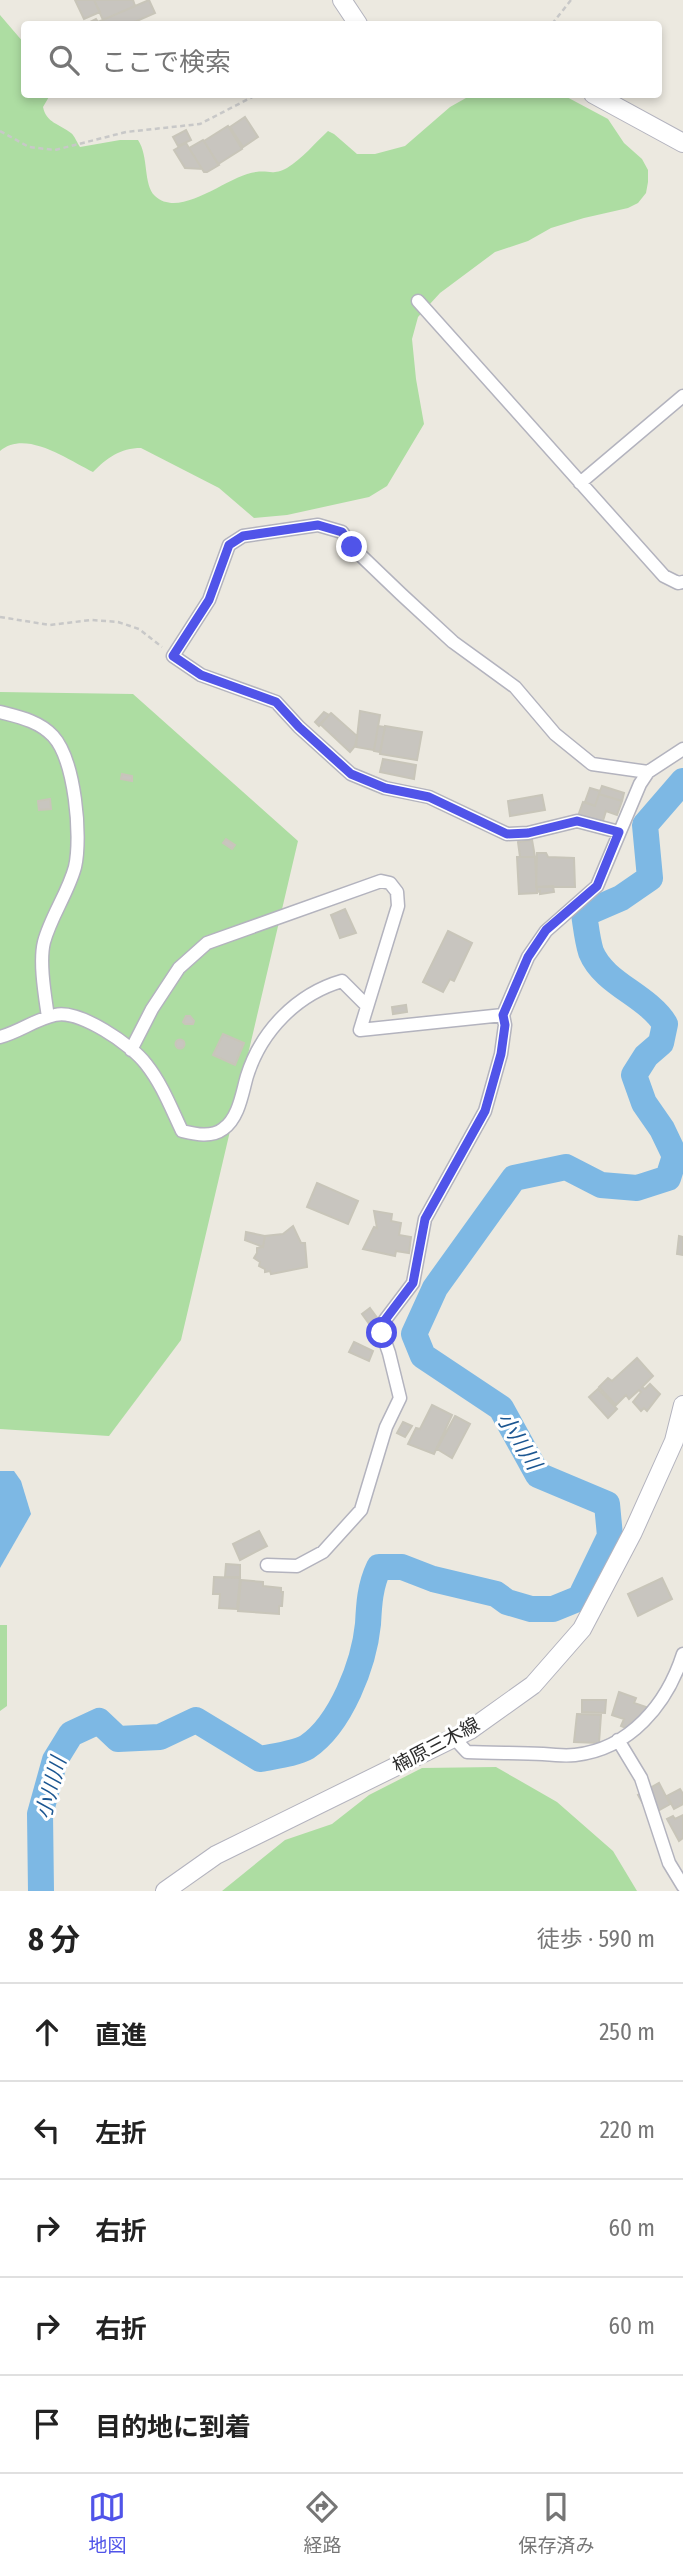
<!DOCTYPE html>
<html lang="ja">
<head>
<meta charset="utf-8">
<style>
  :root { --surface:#fff; --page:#f2f2f2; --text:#222; --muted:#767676; --line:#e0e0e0; --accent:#5054e9 }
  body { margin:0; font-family:"Fira Sans Condensed","Noto Sans JP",sans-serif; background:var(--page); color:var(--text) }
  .stop { position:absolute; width:21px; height:21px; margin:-16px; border:5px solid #5054e9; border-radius:50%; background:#fff }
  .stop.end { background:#5054e9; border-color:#fff; box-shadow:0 2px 7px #0008 }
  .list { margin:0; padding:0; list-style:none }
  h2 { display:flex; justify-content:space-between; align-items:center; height:91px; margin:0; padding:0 28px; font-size:30px }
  h2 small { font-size:23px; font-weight:400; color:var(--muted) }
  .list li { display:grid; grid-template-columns:46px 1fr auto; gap:21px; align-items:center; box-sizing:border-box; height:98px; padding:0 28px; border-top:2px solid var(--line) }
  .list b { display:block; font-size:26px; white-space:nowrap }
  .list em { font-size:23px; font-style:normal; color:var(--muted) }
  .icon { flex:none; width:38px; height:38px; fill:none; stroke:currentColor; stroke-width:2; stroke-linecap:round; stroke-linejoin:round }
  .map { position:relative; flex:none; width:683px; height:1891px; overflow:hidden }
  .search { position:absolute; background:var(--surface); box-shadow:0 4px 10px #0003; left:21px; right:21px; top:21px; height:77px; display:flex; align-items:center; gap:18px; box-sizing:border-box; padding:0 24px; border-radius:7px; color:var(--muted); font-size:26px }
  .sheet { height:581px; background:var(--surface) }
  nav { display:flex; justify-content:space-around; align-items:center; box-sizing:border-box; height:98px; border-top:2px solid var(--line); background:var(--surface); font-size:19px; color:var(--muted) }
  nav a { display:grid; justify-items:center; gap:4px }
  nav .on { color:var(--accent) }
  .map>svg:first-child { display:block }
</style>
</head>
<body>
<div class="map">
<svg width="683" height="1891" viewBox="0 0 683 1891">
  <rect width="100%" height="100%" fill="#ece9e0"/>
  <path fill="#addda2" d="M0 15 24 43V94L50 95 43 107C46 123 60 124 71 133 75 136 77 143 80 147L120 140H138C149 156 143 185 155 196 181 220 228 175 256 172 270 170 271 176 287 168 302 159 315 143 328 131L334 134 357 154H375L405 146 450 107 473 94 563 95 608 119 624 143 642 159 648 170V182L646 193 638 203 628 208 584 218 551 228 528 241 495 252 440 293 418 317 412 339 416 379 424 424 387 486 369 497 287 515 254 518 219 488 141 448C120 448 107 458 93 472 68 460 26 429 0 451Z
    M0 692 133 694 298 841 181 1340 109 1436 0 1429Z
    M0 1625H7V1706L0 1711Z
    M496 1767 557 1802 613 1851 637 1891H222L285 1840 332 1824 369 1795 422 1768Z"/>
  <path fill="#7db8e4" d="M0 1471H14L21 1481 31 1514 0 1568Z"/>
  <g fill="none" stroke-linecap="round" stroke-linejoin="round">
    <path stroke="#7db8e4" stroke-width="26" d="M41 1891 40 1814 55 1760 71 1734 99 1721 118 1739 160 1737 196 1720 260 1759C274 1756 295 1754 307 1747 341 1724 364 1664 368 1624 369 1604 370 1586 379 1567H402L433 1579 496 1594 507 1602 531 1609H553L580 1598 610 1536 607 1504 538 1475 501 1408 423 1356 414 1334 435 1288 514 1178 566 1167 601 1185 637 1188 668 1178 675 1156 662 1129 644 1103 634 1075 646 1056 661 1043 665 1024C647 995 604 984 591 952 587 939 586 926 584 914L621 898 650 878 645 825 683 781"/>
  </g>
  <path fill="#c8c5bf" stroke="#c8c5b9" stroke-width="2" d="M75 0H94L100 12 84 19Z
    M94 0H133L135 6 103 20Z
    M149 0 155 13 130 24H91L90 22 96 19 98 22Z
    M245 117 258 137 243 147 230 127Z
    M228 126 242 149 218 164 204 141Z
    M186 130 191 140 178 146 173 137Z
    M203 140 219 165 207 172H204L189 148Z
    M186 143 189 148 202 169 185 168 174 150Z
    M360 711 380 715 374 750 356 747Z
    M324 712 329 715 319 726 315 722Z
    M331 713 357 736 355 746 350 752 320 724Z
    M378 726 385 727 380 752 374 751Z
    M385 726 422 732 417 760 380 754Z
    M383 759 416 765 414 779 380 772Z
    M122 774 132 776V781L121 779Z
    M602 786 624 793 622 801 599 794Z
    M590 788 600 791 595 806 585 802Z
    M599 794 622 801 617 815 606 811 602 824 578 816 583 802 595 806Z
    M542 795 545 810 510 816 508 801Z
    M50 799 51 809 39 810 38 801Z
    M226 839 235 845 232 849 223 843Z
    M532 840 535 857H520L518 842Z
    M537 853H546L548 857 574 858 575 887H536Z
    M517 857H535L537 893 519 894Z
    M553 886 554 892 540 894V891L537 892V887Z
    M345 909 356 933 340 938 331 915Z
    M448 931 472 943 454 981 450 979 443 992 423 982Z
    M406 1005 407 1012 393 1014 392 1007Z
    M186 1016H190L194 1021 193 1024H185L183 1022Z
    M223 1034 244 1043 235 1065 213 1055Z
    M175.5 1044a4.5 4.5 0 1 1 9 0a4.5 4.5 0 1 1-9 0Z
    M317 1183 358 1201 348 1224 307 1207Z
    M374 1211 392 1214 391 1221 401 1223 399 1235 411 1237 409 1253 396 1251 395 1256 363 1249 374 1227 377 1228Z
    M293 1226 301 1243H305L307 1267 271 1274 270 1271 265 1272V1269L259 1266 260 1262 254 1258 257 1253V1248L263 1247 265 1236 283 1234Z
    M246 1232 265 1236 263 1247 245 1240Z
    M679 1236 683 1237V1255L677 1254Z
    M370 1308 378 1319 370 1325 362 1314Z
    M354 1342 373 1351 369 1361 349 1352Z
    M637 1358 653 1376 642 1387 645 1389 650 1384 660 1394 647 1411 644 1408 641 1411 633 1402 641 1392 639 1390 629 1399 626 1395 616 1405 599 1387 608 1378 612 1381Z
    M598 1389 617 1409 608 1418 589 1397Z
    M432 1405 452 1415 434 1454 408 1444 416 1428 420 1429Z
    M455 1416 470 1424 452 1458 437 1449Z
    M403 1422 412 1426 405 1437 397 1433Z
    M259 1531 267 1546 240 1560 233 1544Z
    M226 1564 240 1565V1577H225Z
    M214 1577 240 1578 237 1609 219 1608 220 1594H213Z
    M662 1578 672 1599 638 1616 628 1594Z
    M241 1580 263 1582V1586L281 1588V1592H283L282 1606H279V1614L238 1611Z
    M619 1692 636 1698 634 1703 649 1708 633 1731 621 1726 624 1719 612 1715Z
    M582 1700H606L605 1713 582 1712Z
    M577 1714 601 1715 599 1743 574 1742Z
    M659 1783 670 1804 652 1814 647 1811 638 1795Z
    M680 1789 683 1794V1804L674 1809 667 1796Z
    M683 1815V1838L679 1841 667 1819 673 1816 675 1819Z"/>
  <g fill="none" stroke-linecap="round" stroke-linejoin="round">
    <g stroke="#b3b3be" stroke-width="15">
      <path id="street" d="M418 301 664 576 678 583 683 582
        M580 483 683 396
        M0 712C19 717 39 721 53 736 75 760 82 836 75 867 68 893 51 916 44 942 39 962 45 996 48 1017
        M619 832 577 821 528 833 507 834 429 797 385 788 351 774 299 727 276 702 201 675 173 656 209 600 229 545 243 536 318 525 342 532 352 547 401 594 453 642 515 687 555 734 592 764 648 772
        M0 1037C19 1032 36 1019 55 1015 79 1009 132 1045 146 1064 162 1084 171 1108 182 1131 195 1134 211 1138 223 1129 239 1118 242 1093 247 1076 261 1031 297 994 342 981L366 1005
        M131 1050 152 1009 179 968 207 943 381 881 390 883 397 892 398 906 360 1030 503 1015
        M267 1565 297 1566 323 1552 361 1510 386 1427 400 1398 389 1353 382 1333 385 1320 413 1283 425 1219 485 1111 501 1054 505 1025 503 1015 528 957 546 931 597 886 640 784 648 772 683 749
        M454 1738 467 1752C492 1753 517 1753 543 1754 553 1755 565 1756 575 1755 630 1749 667 1704 683 1654
        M618 1740 641 1778 669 1863 683 1886"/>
    </g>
    <g stroke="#b3b3be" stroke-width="20">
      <path id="secondary" d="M342 0 358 24
        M593 94 683 143
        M165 1891 216 1855 470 1730 533 1685 582 1629 633 1532 674 1441 683 1405"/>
    </g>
    <path stroke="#c8c8c8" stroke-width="2.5" stroke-dasharray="5 3.5" stroke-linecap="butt" d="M552 24 571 0
      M342 94H358
      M0 131 29 147 55 150 126 132 200 124 258 94
      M0 617 50 625 91 620 118 622 139 629 162 647"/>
    <use href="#street" stroke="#fff" stroke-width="12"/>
    <use href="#secondary" stroke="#fff" stroke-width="18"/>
  </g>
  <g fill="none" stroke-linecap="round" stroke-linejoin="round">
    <path stroke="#5054e9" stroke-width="9" d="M352 547 342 532 318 525 243 536 229 545 209 600 173 656 201 675 276 702 299 727 351 774 385 788 429 797 507 834 528 833 577 821 619 832 597 886 546 930 528 957 503 1015 505 1025 501 1054 485 1111 425 1219 413 1283 385 1320 382 1333"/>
  </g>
  <g text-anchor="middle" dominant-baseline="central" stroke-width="6" stroke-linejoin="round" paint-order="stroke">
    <g font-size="19" fill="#2c2c2c" stroke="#fff">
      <text transform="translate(436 1745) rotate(-28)">楠原三木線</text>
    </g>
    <g font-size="21" font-style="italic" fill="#1b5691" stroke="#fff">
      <text transform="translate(519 1441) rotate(58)">小川川</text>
      <text transform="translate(51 1788) rotate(-75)">小川川</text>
    </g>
  </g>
</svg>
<div class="stop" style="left:382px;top:1333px"></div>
<div class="stop end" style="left:352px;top:547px"></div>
<div class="search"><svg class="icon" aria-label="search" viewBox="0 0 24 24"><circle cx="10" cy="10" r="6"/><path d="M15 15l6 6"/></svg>ここで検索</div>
</div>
<section class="sheet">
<h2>8 分<small>徒歩 · 590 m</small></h2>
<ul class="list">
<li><svg class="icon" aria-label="ahead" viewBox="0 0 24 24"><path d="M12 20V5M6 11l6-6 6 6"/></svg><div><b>直進</b></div><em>250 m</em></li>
<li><svg class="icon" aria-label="left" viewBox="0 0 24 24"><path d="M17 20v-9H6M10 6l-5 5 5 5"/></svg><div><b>左折</b></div><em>220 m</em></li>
<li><svg class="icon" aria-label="right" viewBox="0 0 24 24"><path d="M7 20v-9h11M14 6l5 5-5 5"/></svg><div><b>右折</b></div><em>60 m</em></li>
<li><svg class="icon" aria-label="right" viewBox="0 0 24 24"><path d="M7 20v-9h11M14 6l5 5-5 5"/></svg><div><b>右折</b></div><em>60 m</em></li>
<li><svg class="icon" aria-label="arrive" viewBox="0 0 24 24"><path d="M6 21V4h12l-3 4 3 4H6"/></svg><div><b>目的地に到着</b></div></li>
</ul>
</section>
<nav>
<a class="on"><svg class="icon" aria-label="map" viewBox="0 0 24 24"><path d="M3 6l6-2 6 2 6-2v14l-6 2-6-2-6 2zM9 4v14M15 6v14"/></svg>地図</a>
<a><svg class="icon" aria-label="directions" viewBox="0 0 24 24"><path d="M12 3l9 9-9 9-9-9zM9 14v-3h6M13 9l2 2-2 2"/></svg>経路</a>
<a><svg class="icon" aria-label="saved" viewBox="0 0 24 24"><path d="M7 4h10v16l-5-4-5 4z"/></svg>保存済み</a>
</nav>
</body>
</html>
